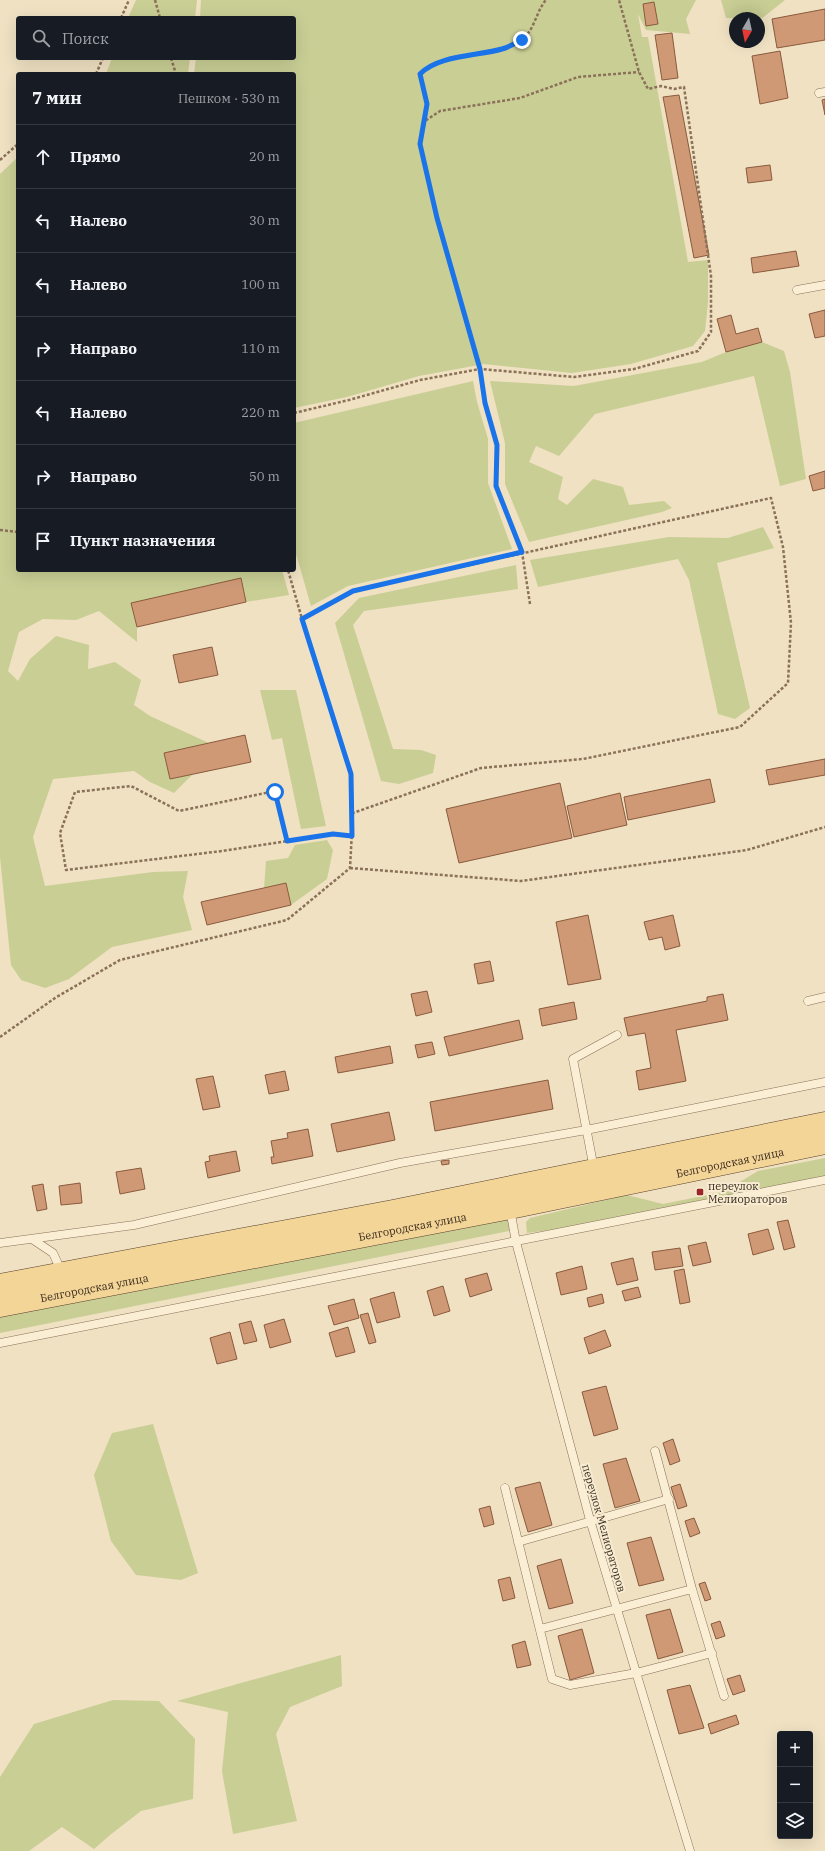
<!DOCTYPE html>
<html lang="ru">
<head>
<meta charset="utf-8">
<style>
  :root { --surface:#171b24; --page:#242831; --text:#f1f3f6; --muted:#9ea1a6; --line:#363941 }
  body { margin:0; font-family:"IBM Plex Serif",serif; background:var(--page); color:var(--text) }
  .controls { position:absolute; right:12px; bottom:12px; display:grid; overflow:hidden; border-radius:4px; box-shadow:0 4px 16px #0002 }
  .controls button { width:36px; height:36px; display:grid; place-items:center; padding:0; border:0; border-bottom:1px solid var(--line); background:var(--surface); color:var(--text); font:20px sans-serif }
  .compass { position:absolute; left:729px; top:12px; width:36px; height:36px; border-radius:50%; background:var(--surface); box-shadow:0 4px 16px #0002; rotate:189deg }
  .stop { position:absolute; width:12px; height:12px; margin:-9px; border:3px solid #1a73e8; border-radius:50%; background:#fff }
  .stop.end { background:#1a73e8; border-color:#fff; box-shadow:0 1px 4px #0008 }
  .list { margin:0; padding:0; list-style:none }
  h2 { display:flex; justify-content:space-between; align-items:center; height:52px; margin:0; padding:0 16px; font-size:17px }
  h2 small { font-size:13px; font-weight:400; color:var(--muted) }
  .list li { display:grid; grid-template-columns:26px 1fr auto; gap:12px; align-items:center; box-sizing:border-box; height:64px; padding:0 16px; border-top:1px solid var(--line) }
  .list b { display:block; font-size:15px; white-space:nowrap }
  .list em { font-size:13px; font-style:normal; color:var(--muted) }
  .icon { flex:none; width:22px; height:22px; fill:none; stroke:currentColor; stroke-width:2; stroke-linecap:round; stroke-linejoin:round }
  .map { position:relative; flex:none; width:825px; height:1851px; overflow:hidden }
  .search { position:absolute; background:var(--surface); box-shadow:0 4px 16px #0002; left:16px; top:16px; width:280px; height:44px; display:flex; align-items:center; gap:10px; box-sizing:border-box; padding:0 14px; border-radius:4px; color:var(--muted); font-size:15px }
  .panel { position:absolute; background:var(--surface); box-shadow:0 4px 16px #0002; left:16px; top:72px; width:280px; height:500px; border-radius:4px }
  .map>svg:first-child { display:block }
</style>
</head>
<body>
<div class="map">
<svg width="825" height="1851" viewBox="0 0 825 1851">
  <rect width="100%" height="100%" fill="#efe1c2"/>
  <path fill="#c9ce95" d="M136 0H197L195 18H128Z
    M201 0H696L686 19 690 34 646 30 638 14 642 37H648L688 262 708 260V303L705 331 693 346 631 364 572 373 484 364 419 376 347 397 294 408V74H194L196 58H294V18H200Z
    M721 0H785L761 19 726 18Z
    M112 58H190L188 74H106Z
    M18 157V570H282L289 595 246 602 241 579 132 604 137 627V642L99 611 76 620 43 619 19 632 8 671 18 681 30 659 56 636 89 645 88 669 115 662 141 680 134 705 150 716 209 743 164 753 170 779 193 774 174 793 150 782 134 771 53 779 33 837 45 886 153 872 188 871 183 897 192 930 112 947 69 979 45 988 21 980 11 965 0 857V174Z
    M762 342 784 351 790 372 806 479 780 486 754 376 595 414 559 456 536 446 529 462 563 477 558 499 567 505 593 479 623 487 629 505 664 501 672 508 662 512 529 542 505 484V443L490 381 574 386 702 362 726 352Z
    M473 381 477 402 488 439V483L512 549 348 586 311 606 294 547V423Z
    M763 527 774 548 717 563 750 708 735 719 718 714 689 580 678 559 538 587 530 560 669 537 728 538Z
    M516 565 518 589 364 611 353 625 393 749 421 750 436 755 433 773 399 784 381 781 335 623 359 598Z
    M260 690H296L326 826 301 829 282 738 272 740Z
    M327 840 333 850 327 879 291 905 286 883 264 888 266 861 288 858 295 845Z
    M825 1158V1179L614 1222 527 1233 526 1222 530 1218 627 1195 663 1204 723 1192 758 1171Z
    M499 1216 509 1221V1231L0 1333V1315Z
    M153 1424 198 1573 181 1580 136 1575 111 1541 94 1475 112 1433Z
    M341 1655 342 1686 290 1707 276 1734 297 1821 233 1834 222 1771 228 1712 177 1701Z
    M113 1700 159 1701 195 1739 193 1799 141 1811 110 1835 94 1849 62 1827 29 1851H0V1777L34 1724Z"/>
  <path fill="#cf9976" stroke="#8a5a3d" d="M654 2 658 24 646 26 643 4Z
    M825 9V40L777 48 772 19Z
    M672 33 678 78 662 80 655 35Z
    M780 51 788 98 760 104 752 56Z
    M679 95 709 255 694 258 663 97Z
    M825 99V115L822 100Z
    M770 165 772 180 748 183 746 168Z
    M796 251 799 266 753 273 751 258Z
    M825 310V336L815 338 809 314Z
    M731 315 736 334 758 328 762 342 726 352 717 319Z
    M825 471V488L813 491 809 476Z
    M241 578 246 602 137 627 131 603Z
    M212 647 218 675 179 683 173 655Z
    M245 735 251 762 170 779 164 753Z
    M825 759V775L769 785 766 770Z
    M710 779 715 802 628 820 624 797Z
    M560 783 572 838 459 863 446 809Z
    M620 793 627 825 574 837 567 806Z
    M286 883 291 905 207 925 201 902Z
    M588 915 601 979 568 985 556 922Z
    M673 915 680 946 665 950 662 937 649 940 644 922Z
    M490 961 494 981 478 984 474 964Z
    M427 991 432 1012 416 1016 411 994Z
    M723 994 728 1020 676 1030 686 1081 639 1090 636 1071 651 1068 645 1033 628 1036 624 1018 707 1001V997Z
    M574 1002 577 1019 542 1026 539 1009Z
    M519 1020 523 1039 449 1056 444 1037Z
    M432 1042 435 1054 418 1058 415 1045Z
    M390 1046 393 1063 338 1073 335 1057Z
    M285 1071 289 1090 269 1094 265 1075Z
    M213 1076 220 1107 203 1110 196 1079Z
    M548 1080 553 1109 435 1131 430 1102Z
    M389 1112 395 1140 337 1152 331 1124Z
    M308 1129 313 1156 272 1164 271 1157H274L271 1141 288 1138 287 1133Z
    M236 1151 240 1171 208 1178 205 1162 210 1161 209 1156Z
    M449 1160V1164L442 1165 441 1161Z
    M141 1168 145 1189 120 1194 116 1172Z
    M80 1183 82 1203 61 1205 59 1186Z
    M43 1184 47 1209 37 1211 32 1186Z
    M788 1220 795 1247 784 1250 777 1222Z
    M768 1229 774 1249 753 1255 748 1234Z
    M706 1242 711 1262 693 1266 688 1246Z
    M680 1248 683 1266 655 1270 652 1252Z
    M633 1258 638 1280 617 1285 611 1263Z
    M582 1266 587 1289 561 1295 556 1273Z
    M684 1269 690 1302 680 1304 674 1271Z
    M487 1273 492 1290 470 1297 465 1279Z
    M443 1286 450 1311 434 1316 427 1291Z
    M638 1287 641 1297 625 1301 622 1291Z
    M394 1292 400 1317 377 1323 370 1299Z
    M602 1294 604 1303 589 1307 587 1298Z
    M354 1299 359 1318 334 1325 328 1306Z
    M368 1313 376 1342 369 1344 360 1315Z
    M284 1319 291 1342 270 1348 264 1325Z
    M251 1321 257 1341 244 1344 239 1324Z
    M348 1327 355 1352 336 1357 329 1333Z
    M605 1330 611 1346 589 1354 584 1338Z
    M230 1332 237 1359 217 1364 210 1338Z
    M606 1386 618 1429 594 1436 582 1392Z
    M673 1439 680 1461 670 1465 663 1443Z
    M626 1458 640 1501 615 1508 603 1464Z
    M540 1482 552 1525 528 1532 515 1488Z
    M680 1484 687 1506 678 1509 671 1487Z
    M490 1506 494 1524 484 1527 479 1509Z
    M694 1518 700 1533 690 1537 685 1521Z
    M651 1537 664 1580 639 1586 627 1543Z
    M561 1559 573 1603 549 1609 537 1566Z
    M510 1577 515 1598 503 1601 498 1580Z
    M705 1582 711 1599 705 1601 699 1584Z
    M670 1609 683 1652 658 1659 646 1615Z
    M720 1621 725 1636 716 1639 711 1624Z
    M582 1629 594 1673 570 1680 558 1636Z
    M525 1641 531 1665 517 1668 512 1645Z
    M740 1675 745 1691 733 1695 727 1679Z
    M690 1685 704 1728 679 1734 667 1690Z
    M736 1715 739 1724 711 1734 708 1724Z"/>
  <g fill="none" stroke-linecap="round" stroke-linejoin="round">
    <g stroke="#8a7158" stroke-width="9">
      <path id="service" d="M819 93 825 92
        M797 290 825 285
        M808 1001 825 997
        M594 1169 573 1059 617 1035
        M510 1209 516 1242 590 1520 690 1851
        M32 1239 53 1253 62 1273
        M0 1243 134 1225 400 1163 586 1130 825 1082
        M0 1343 825 1180
        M655 1451 692 1589 724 1696
        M505 1488 552 1679 570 1685 636 1673 712 1653
        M518 1542 669 1499
        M540 1629 692 1589"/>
    </g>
    <g stroke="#573f2d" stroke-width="23">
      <g id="primary">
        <path d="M0 1285 393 1211 825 1123"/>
        <path id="s1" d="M0 1306 510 1208 825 1143"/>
      </g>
    </g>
    <path stroke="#8a7158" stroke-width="2.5" stroke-dasharray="3 2" stroke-linecap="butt" d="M155 0 160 18
      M121 18 129 0
      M171 58 176 74
      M96 74 103 58
      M425 121 427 104 420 74C441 51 492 57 520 41 534 33 536 11 546 0
      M0 160 18 144
      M294 413 349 400 420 380 480 369 574 377 634 369 698 351 711 332V276L684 87 674 89 661 86 648 89 639 72 619 0
      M0 530 18 532
      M530 604 522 552 496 486 497 445 485 403 480 369 437 218 420 144 425 121 440 111 520 98 578 77 639 72
      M302 619 353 591 771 498 783 547 791 623 788 683 740 727 583 759 481 768 353 813
      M287 841 275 791 179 811 131 786 75 792 60 833 66 870 222 851 333 834 352 836
      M350 868 521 881 747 850 825 827
      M0 1037 55 998 120 960 287 920 350 868 353 813 351 774 302 619 288 570"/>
    <use href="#service" stroke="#faeed5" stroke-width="8"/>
    <use href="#primary" stroke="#f4d598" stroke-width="22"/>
  </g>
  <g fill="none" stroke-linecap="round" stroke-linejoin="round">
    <path stroke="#1a73e8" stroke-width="5" d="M275 792 287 841 333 834 352 836 351 774 302 619 353 591 522 552 496 486 497 445 485 403 480 369 437 218 420 144 427 104 420 74C438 55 478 56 502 49 509 47 516 43 522 40"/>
  </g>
  <rect fill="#9b262a" stroke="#f7ebd1" stroke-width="1.5" x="696" y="1188" width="8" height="8" rx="2"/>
  <g text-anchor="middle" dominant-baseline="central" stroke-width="4" stroke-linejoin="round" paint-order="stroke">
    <g font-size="11" fill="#392a1d" stroke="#f7ebd1">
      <text stroke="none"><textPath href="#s1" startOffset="744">Белгородская улица</textPath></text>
      <text stroke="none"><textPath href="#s1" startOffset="420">Белгородская улица</textPath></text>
      <text stroke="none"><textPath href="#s1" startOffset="96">Белгородская улица</textPath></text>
      <text transform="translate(604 1528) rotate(74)">переулок Мелиораторов</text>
    </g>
    <g font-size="11" fill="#392a1d" stroke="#f7ebd1" text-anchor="start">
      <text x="708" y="1186">переулок<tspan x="708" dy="13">Мелиораторов</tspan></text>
    </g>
  </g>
</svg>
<div class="controls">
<button>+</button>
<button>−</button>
<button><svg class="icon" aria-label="layers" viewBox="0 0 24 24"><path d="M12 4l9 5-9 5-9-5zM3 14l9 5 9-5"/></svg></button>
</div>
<svg class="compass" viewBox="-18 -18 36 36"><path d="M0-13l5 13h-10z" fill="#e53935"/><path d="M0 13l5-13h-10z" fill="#9ea1a6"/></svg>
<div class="stop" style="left:275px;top:792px"></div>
<div class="stop end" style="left:522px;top:40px"></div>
<div class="search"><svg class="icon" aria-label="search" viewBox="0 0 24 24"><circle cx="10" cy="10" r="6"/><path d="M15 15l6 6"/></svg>Поиск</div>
<section class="panel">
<h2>7 мин<small>Пешком · 530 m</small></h2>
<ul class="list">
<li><svg class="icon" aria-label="ahead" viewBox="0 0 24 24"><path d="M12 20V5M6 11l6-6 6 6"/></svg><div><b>Прямо</b></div><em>20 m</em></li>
<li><svg class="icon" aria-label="left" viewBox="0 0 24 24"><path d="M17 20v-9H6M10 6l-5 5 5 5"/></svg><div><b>Налево</b></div><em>30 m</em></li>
<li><svg class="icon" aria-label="left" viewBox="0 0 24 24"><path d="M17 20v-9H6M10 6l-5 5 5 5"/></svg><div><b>Налево</b></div><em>100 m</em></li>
<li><svg class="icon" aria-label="right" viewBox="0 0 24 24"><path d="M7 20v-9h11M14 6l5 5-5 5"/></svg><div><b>Направо</b></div><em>110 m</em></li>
<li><svg class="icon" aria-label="left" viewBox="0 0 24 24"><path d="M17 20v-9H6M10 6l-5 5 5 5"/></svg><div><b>Налево</b></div><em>220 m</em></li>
<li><svg class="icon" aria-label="right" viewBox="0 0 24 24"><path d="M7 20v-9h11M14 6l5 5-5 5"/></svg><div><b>Направо</b></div><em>50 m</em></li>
<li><svg class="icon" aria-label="arrive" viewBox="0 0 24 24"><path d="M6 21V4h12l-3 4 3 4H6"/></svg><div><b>Пункт назначения</b></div></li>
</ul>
</section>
</div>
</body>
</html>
